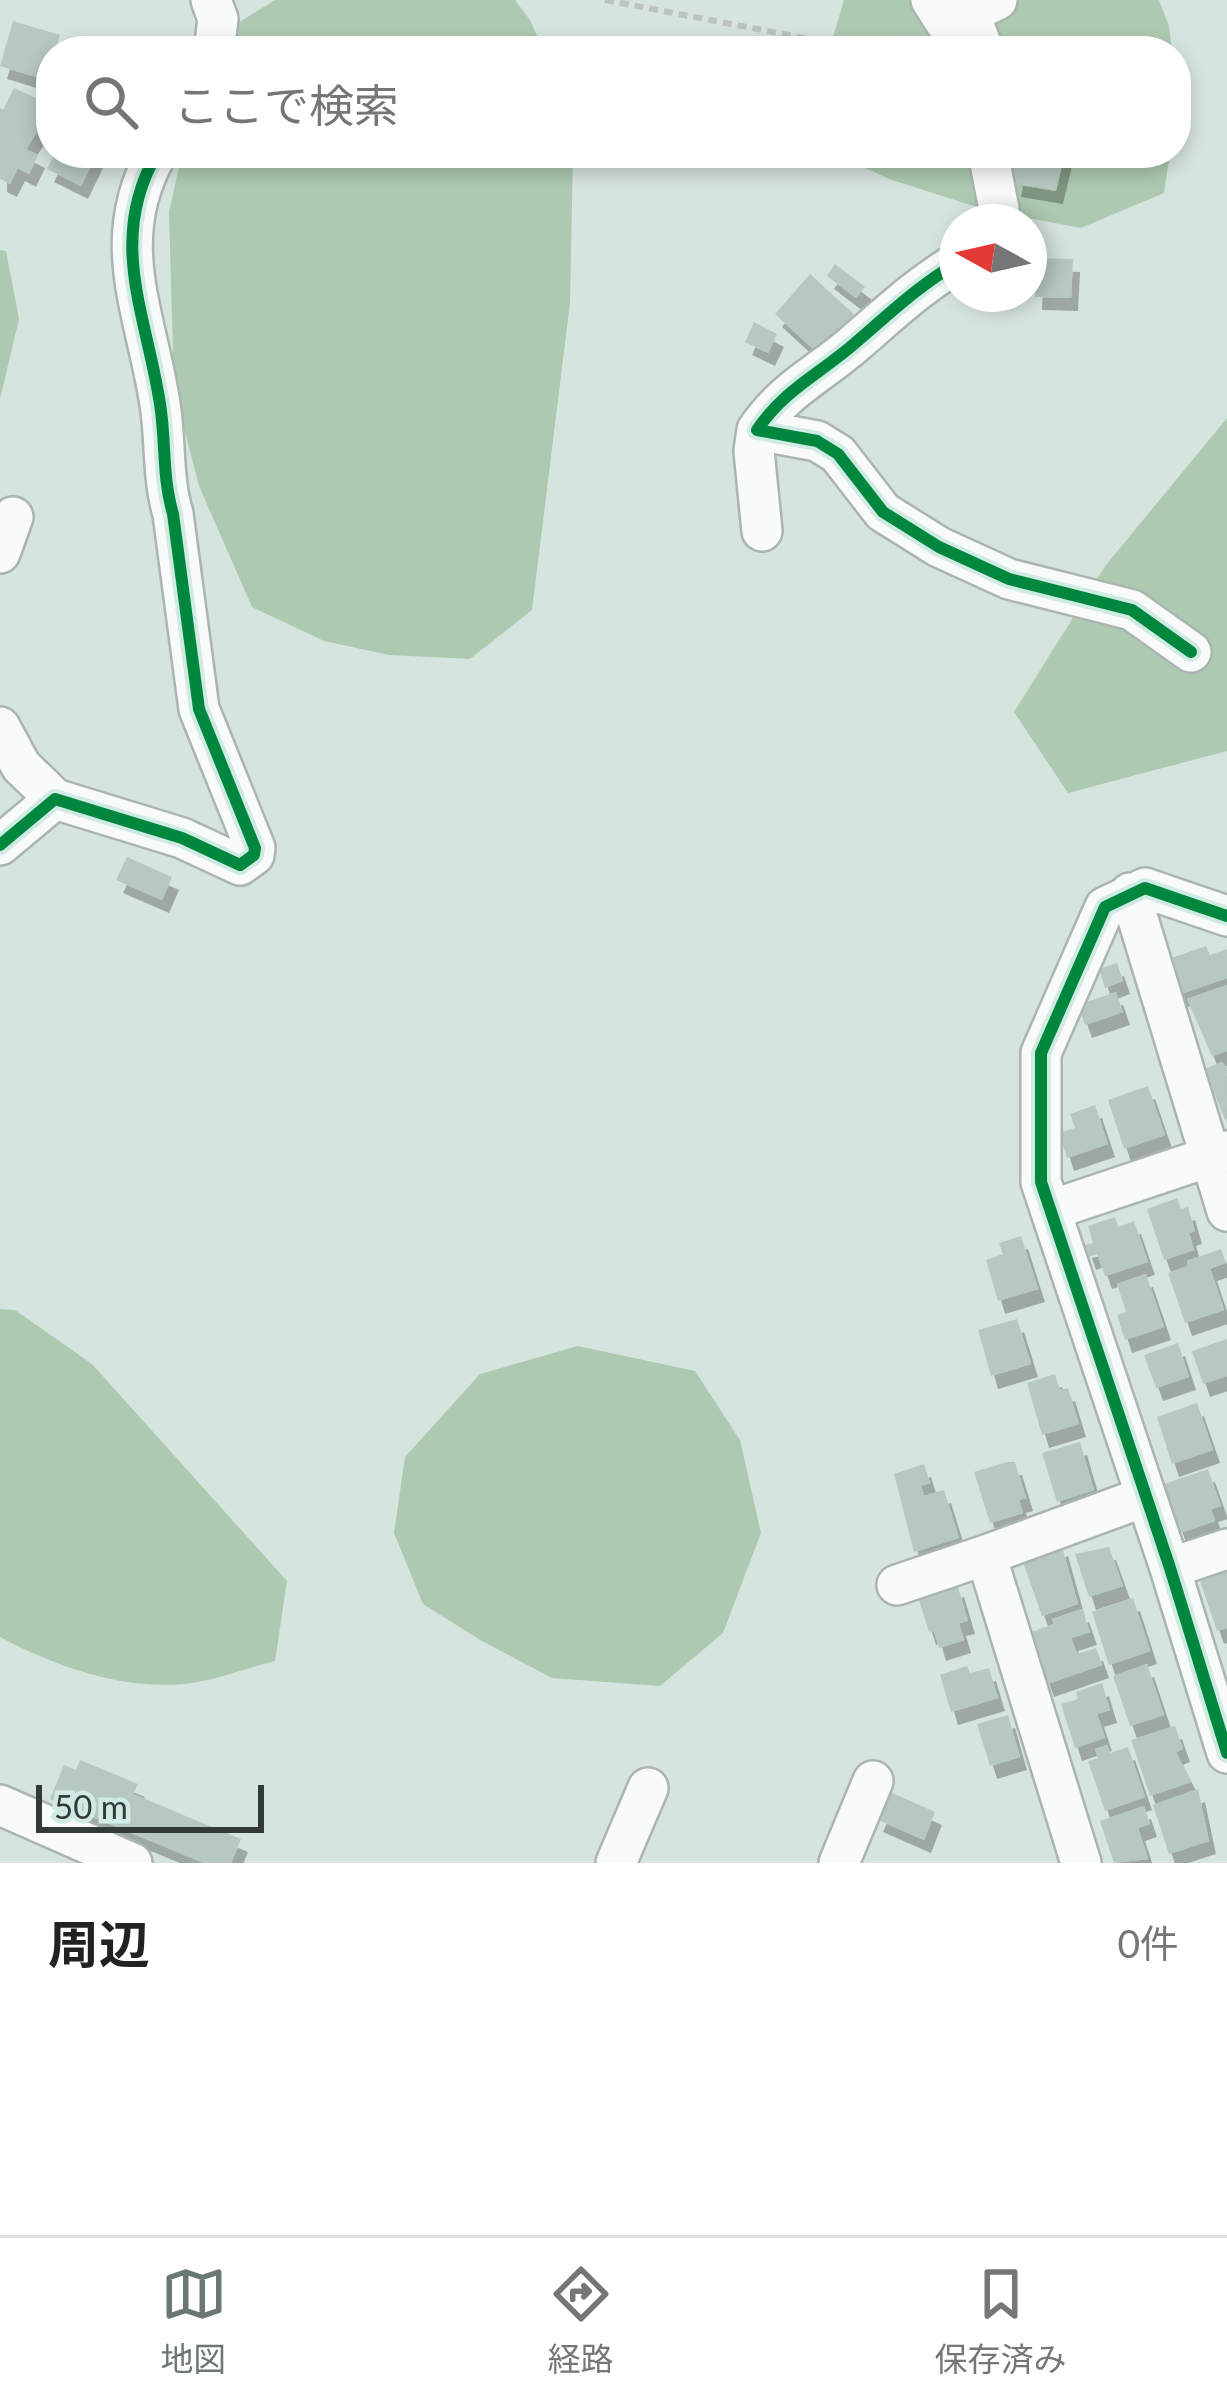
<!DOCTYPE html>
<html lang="ja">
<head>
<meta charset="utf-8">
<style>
  :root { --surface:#fff; --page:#f6f6f6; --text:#222; --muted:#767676; --line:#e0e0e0; --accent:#6b7773 }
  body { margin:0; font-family:Lato,"Noto Sans JP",sans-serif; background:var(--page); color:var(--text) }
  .compass { position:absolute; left:939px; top:204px; width:108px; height:108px; border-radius:50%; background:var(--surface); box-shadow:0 6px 18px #0003; rotate:278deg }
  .scale { position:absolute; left:36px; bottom:30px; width:228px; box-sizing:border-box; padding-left:12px; border:6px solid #313c39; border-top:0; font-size:33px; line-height:42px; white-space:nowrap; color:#313c39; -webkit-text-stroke:9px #d0eae4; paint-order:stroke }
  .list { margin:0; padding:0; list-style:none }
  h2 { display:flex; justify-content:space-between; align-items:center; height:156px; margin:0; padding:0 48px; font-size:51px }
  h2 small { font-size:39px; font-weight:400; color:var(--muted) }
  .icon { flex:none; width:66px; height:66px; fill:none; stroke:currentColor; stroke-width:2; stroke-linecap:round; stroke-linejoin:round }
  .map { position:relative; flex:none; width:1227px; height:1863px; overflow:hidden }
  .search { position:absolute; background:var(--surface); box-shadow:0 6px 18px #0003; left:36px; right:36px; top:36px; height:132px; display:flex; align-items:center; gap:30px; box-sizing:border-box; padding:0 42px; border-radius:48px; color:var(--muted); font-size:45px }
  .sheet { height:372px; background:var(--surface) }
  nav { display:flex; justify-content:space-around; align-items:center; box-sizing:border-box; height:168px; border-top:3px solid var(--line); background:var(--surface); font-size:33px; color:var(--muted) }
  nav a { display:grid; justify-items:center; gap:6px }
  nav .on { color:var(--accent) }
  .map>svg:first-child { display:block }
</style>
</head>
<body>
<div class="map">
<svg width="1227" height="1863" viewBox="0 0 1227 1863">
  <defs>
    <filter id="shadow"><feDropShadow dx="7" dy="13" stdDeviation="0" flood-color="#0004"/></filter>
  </defs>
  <rect width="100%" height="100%" fill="#d6e4e0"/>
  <path fill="#adcab0" d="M275 0H515L530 20 544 51H205L207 42Z
    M844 0H1159L1169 26 1172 51H829Z
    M182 153H573L570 303 532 610 470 659 389 655 324 641 252 607 199 486 174 389 169 212Z
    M834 153H1170L1164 193 1081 228 986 210 889 179Z
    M0 250 6 251 19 319 0 399Z
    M1227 418V751L1068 793 1014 712 1106 565Z
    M0 1309 15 1310 92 1364 287 1581 275 1661C248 1668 219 1679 192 1683 127 1692 56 1667 0 1637Z
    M578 1346 695 1371 740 1440 761 1533 723 1633 660 1686 552 1678 480 1640 423 1604 394 1533 405 1457 480 1374Z"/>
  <path fill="#b7c8c1" filter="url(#shadow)" d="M13 21 60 35 55 51H51L46 80 0 66Z
    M14 88 51 105V110L26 149 38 155 29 174 18 168 10 184 0 179V108L3 110Z
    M55 153H97L81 186 47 169Z
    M1020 153H1065L1056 191 1014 184Z
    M1037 258 1073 259 1071 298 1035 297Z
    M835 264 865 287 856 298 827 276Z
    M810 274 859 319 823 358 775 314Z
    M754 322 777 334 768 353 745 342Z
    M127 857 172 877 162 900 116 880Z
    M1206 946 1210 955 1227 949V978L1178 995 1166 960Z
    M1117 963 1123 981 1105 988 1099 969Z
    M1227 985V1051L1212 1056 1187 999Z
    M1116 992 1123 1012 1085 1025 1078 1005Z
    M1222 1062 1227 1068 1226 1122 1204 1069Z
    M1148 1086 1165 1135 1124 1149 1108 1100Z
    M1095 1105 1108 1144 1067 1158 1059 1133 1075 1128 1070 1114Z
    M1177 1198 1181 1209 1188 1207 1195 1231 1189 1233 1194 1250 1164 1260 1147 1209Z
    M1115 1217 1118 1227 1134 1221 1148 1262 1105 1276 1097 1254 1089 1257 1085 1245 1093 1243 1088 1226Z
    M1021 1236 1038 1289 998 1301 986 1260 1003 1254 999 1243Z
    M1221 1249 1226 1263 1210 1268 1224 1310 1185 1323 1168 1273 1188 1266 1187 1261Z
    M1146 1274 1164 1327 1125 1340 1117 1315 1126 1312 1117 1284Z
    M1017 1319 1031 1364 991 1376 978 1330Z
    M1227 1339V1376L1203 1384 1192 1351Z
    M1178 1343 1189 1377 1156 1388 1144 1355Z
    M1055 1374 1060 1390 1068 1388 1079 1424 1042 1435 1027 1383Z
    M1197 1403 1213 1450 1172 1464 1157 1417Z
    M1080 1442 1094 1490 1057 1502 1042 1453Z
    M1007 1462H1015L1026 1498 1019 1500 1023 1513 990 1523 974 1472Z
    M924 1464 930 1483 921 1486 924 1496 944 1490 959 1538 914 1552 894 1474Z
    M1208 1469 1221 1506 1211 1509 1215 1521 1180 1533 1164 1484Z
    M1061 1543 1078 1604 1042 1616 1023 1562Z
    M1109 1547 1123 1586 1089 1597 1075 1554Z
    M1227 1569V1628L1217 1631 1199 1578Z
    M957 1584 968 1621 959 1623 964 1640 939 1648 934 1631 929 1632 918 1597Z
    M1133 1598 1150 1651 1109 1665 1092 1612Z
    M1082 1609 1090 1632 1071 1638 1077 1654 1096 1648 1102 1665 1047 1684 1029 1633 1054 1624 1052 1619Z
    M1147 1664 1164 1715 1130 1726 1113 1676Z
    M967 1666 970 1673 989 1668 998 1698 951 1712 940 1675Z
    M1102 1683 1110 1710 1097 1714 1105 1738 1075 1748 1061 1704 1078 1699 1076 1692Z
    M1008 1715 1020 1757 990 1766 977 1724Z
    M1175 1726 1183 1749 1176 1752 1191 1782 1150 1796 1131 1740Z
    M1107 1745 1110 1753 1128 1747 1145 1797 1105 1811 1088 1761 1098 1758 1095 1749Z
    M80 1760 138 1784 133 1794 241 1839 231 1863H204L50 1799 64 1765 76 1770Z
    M1198 1789 1209 1841 1169 1854 1153 1805Z
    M888 1791 935 1812 924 1840 876 1819Z
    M1144 1806 1150 1824 1138 1828 1148 1859 1114 1863 1100 1821Z"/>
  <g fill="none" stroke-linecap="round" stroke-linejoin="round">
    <g stroke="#aab5b2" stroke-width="44">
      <path id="minor" d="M211 0 218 19 214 51
        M931 0 945 22
        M984 51 969 13 997 0
        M988 153 999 209 997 222
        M957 263C918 286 888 315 854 344 818 375 784 390 757 430L817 441 838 454 883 512 939 547 1009 579 1132 610 1191 652
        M757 430 754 451 762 531
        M0 553 13 517
        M0 727 21 766 55 799
        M0 845 55 799 182 838 240 865 254 855 255 848 199 709 173 514C162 477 166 441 160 404 146 313 107 240 157 153
        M1130 893 1227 1211
        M1227 916 1145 888 1105 907 1041 1053V1182L1170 1568 1227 1753
        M1051 1210 1227 1151
        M1170 1568 1227 1549
        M897 1585 986 1555
        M0 1805 132 1863
        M616 1863 648 1788
        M839 1863 873 1781
        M1081 1863 986 1555 1144 1497"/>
    </g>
    <path stroke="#bdc2c1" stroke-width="6" stroke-dasharray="9 6" stroke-linecap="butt" d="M605 0 873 51
      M875 51 916 34"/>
    <use href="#minor" stroke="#f9fbfa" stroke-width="39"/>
    <g stroke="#d0eae4" stroke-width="20">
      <path id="cycleway" d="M957 263C918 286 888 315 854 344 818 375 784 390 757 430L817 441 838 454 883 512 939 547 1009 579 1132 610 1191 652
        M0 845 55 799 182 838 240 865 254 855 255 848 199 709 173 514C162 477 166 441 160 404 146 313 107 240 157 153
        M1227 916 1145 888 1105 907 1041 1053V1182L1170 1568 1227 1753"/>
    </g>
    <use href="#cycleway" stroke="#00873e" stroke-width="12"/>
  </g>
</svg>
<svg class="compass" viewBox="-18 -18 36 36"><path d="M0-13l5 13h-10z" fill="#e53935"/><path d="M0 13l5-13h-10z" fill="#767676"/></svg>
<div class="scale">50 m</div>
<div class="search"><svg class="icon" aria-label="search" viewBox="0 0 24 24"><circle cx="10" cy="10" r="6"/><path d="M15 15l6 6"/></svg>ここで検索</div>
</div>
<section class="sheet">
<h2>周辺<small>0件</small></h2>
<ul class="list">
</ul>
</section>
<nav>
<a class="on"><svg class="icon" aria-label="map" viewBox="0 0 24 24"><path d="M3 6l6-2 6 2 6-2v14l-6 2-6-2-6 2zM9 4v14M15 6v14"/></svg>地図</a>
<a><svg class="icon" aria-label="directions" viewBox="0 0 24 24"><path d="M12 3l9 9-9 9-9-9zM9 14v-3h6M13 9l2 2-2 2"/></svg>経路</a>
<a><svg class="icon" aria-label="saved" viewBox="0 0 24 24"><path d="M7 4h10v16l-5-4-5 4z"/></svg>保存済み</a>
</nav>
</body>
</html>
